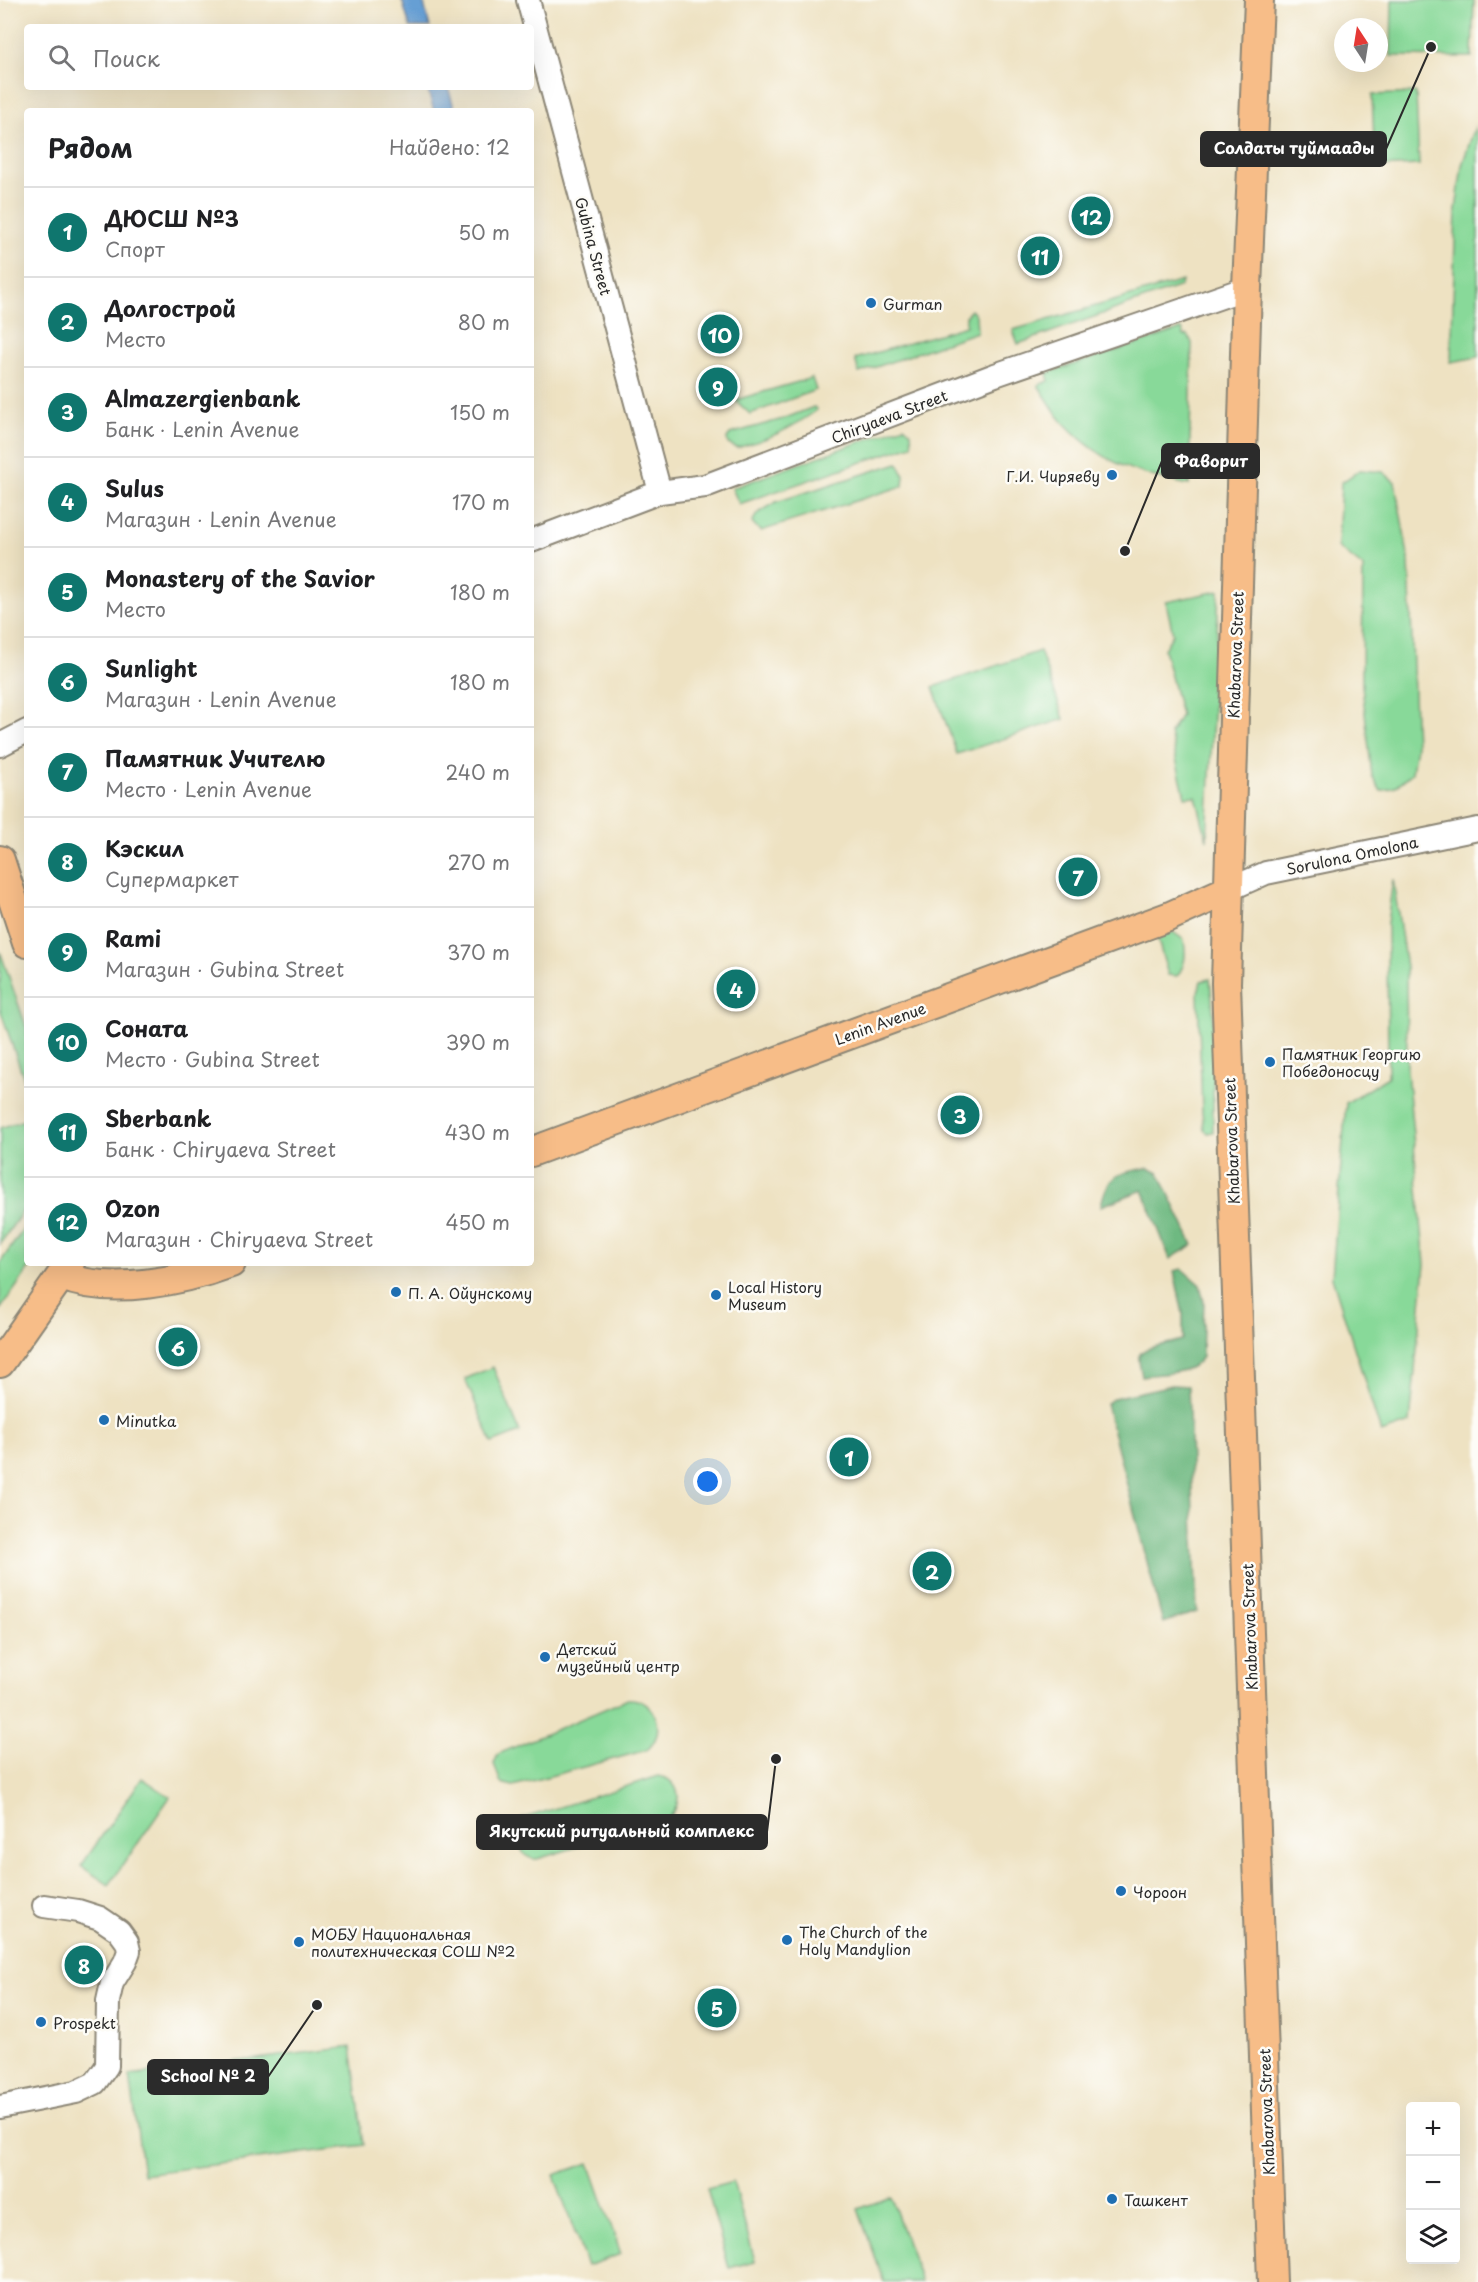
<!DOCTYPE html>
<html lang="ru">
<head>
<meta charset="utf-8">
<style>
  :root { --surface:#fff; --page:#f6f6f6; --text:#202124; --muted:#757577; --line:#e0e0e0; --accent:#0f766e }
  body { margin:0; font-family:"Playpen Sans",sans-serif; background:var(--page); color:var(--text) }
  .controls { position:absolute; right:18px; bottom:18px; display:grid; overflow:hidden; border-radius:6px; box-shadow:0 6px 24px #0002 }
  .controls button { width:54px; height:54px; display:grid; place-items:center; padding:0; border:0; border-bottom:2px solid var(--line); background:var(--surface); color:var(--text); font:30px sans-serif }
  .compass { position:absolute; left:1334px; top:18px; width:54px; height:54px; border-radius:50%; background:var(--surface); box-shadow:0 6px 24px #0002; rotate:348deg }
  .you { position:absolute; left:708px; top:1482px; width:21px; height:21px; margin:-15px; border:4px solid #fff; border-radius:50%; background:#1a73e8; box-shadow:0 0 0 9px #1a73e833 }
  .badge { display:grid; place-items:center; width:39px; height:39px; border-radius:50%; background:var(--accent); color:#fff; font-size:20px; font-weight:700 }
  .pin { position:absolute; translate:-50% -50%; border:3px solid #fff; box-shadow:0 2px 6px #0006 }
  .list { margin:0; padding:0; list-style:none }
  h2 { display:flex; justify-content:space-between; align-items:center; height:78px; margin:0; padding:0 24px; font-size:26px }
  h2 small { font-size:20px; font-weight:400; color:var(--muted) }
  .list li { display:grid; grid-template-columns:39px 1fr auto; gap:18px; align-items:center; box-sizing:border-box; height:90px; padding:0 24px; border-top:2px solid var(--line) }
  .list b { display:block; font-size:22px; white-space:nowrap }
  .list p { margin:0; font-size:20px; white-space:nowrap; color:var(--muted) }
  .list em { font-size:20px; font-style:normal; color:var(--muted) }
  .icon { flex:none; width:33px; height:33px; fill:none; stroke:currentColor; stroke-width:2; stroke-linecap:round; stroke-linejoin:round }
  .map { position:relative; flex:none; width:1478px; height:2282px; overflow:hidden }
  .search { position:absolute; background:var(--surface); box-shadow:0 6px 24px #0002; left:24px; top:24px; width:510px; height:66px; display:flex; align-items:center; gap:15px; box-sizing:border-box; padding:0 21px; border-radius:6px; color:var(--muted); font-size:22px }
  .panel { position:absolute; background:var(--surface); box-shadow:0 6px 24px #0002; left:24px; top:108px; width:510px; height:1158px; border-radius:6px }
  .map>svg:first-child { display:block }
</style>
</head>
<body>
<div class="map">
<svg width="1478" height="2282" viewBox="0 0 1478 2282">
  <rect width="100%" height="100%" fill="#fdfcf7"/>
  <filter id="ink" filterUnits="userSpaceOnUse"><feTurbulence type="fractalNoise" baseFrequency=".0167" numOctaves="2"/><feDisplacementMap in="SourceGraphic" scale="12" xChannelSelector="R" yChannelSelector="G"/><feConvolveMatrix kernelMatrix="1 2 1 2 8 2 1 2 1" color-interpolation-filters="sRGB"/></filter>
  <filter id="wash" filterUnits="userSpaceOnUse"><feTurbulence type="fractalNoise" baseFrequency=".008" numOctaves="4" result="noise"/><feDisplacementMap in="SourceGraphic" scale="24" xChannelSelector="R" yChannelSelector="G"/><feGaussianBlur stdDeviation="1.35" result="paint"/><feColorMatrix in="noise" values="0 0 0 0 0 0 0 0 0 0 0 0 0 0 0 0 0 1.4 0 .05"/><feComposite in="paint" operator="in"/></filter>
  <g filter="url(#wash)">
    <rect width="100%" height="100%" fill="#eee2c2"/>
    <path fill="#88d999" stroke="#5a8262" stroke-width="1.5" d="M1392 0H1474L1472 57 1391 56Z
      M1416 93 1419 165 1375 167 1372 95Z
      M1475 127 1478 140V357L1451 362 1456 210 1462 165Z
      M1182 281 1181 286 1018 344 1013 330Z
      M971 310 976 315 977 332 859 373 855 359 966 326V315Z
      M1182 329 1184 336 1188 335 1192 343 1189 485C1136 473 1104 465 1065 424 1054 413 1047 398 1038 385L1049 381 1047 373Z
      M812 378 816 390 750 414 735 400Z
      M814 407 817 410C790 430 768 439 737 448L728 444 727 438 730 434 783 419Z
      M904 426 911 432 912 445 739 504 732 488Z
      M898 463 904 475 903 486 761 531 752 523 757 514 776 502Z
      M1360 470 1383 472 1395 482 1409 561 1416 746 1412 773 1395 787 1381 791 1372 776 1362 685 1363 567 1338 547 1341 483Z
      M1219 591 1207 840 1196 796 1185 797 1170 733 1181 715 1164 649 1173 634 1166 602Z
      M1040 651 1064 719 957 754 933 687Z
      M1393 879 1406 967 1407 1070 1425 1264 1410 1423 1381 1433 1332 1277 1346 1103 1388 1077 1387 923Z
      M1173 932 1184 940C1186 954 1186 965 1177 976L1168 975 1157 937Z
      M0 951 27 1029V1088L0 1009Z
      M1210 979 1213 1010V1132L1208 1133 1204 1130 1202 1112 1198 992 1201 981Z
      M27 1119V1205L0 1244V1128Z
      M27 1224V1263H33L0 1310V1263Z
      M493 1367 520 1432 492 1443 465 1379Z
      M628 1699C656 1698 668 1732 647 1750L513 1786 501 1783 494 1764 498 1754Z
      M659 1776C683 1781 683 1807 666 1820L537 1859C521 1860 518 1842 516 1829L521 1819Z
      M142 1778 170 1797 109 1885 81 1866Z
      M351 2047 364 2145 143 2174 130 2075Z
      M589 2163 621 2254 587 2266 554 2175Z
      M733 2182 755 2261 729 2268 707 2189Z
      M891 2197 921 2282H884L858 2209Z"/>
    <path fill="#6eb981" stroke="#4c7256" stroke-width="1.5" d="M1148 1168 1159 1173 1193 1245 1170 1259 1143 1190 1101 1206C1107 1174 1118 1173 1148 1168Z
      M1182 1269 1200 1285 1204 1302 1202 1357C1191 1375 1161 1373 1142 1376 1141 1370 1138 1362 1139 1356 1142 1345 1173 1345 1183 1339V1314L1174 1271Z
      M1172 1385 1188 1386 1197 1612 1163 1623 1106 1404 1114 1398Z"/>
    <path fill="#669fd4" stroke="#486580" stroke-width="1.5" d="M402 0H423L430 27H410Z
      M427 87H448L455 111H434Z"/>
  </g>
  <g filter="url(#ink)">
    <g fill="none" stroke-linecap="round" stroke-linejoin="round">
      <g stroke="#8c8676" stroke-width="26">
        <path id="minor" d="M528 0 660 492
          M531 541 660 492 705 486 995 375 1247 288
          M0 745 27 731
          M1228 890 1266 873 1478 829
          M0 2107 76 2092 95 2083 107 2066 108 2001 112 1983 125 1962 129 1951 127 1942 119 1931 100 1918 78 1911 44 1906"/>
      </g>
      <g stroke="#8c8676" stroke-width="32">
        <path id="major" d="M1259 0 1247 288 1226 983 1272 2282
          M0 860 27 943
          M531 1152 1168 917 1228 890
          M62 1276C111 1296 182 1281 231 1263
          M0 1363 70 1263"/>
      </g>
      <use href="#minor" stroke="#fff" stroke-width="22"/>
      <use href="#major" stroke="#f7bd88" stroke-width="28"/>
    </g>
  </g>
  <g fill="#1f6fb2" stroke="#fdfcf7" stroke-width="2">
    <circle cx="871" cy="303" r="6"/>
    <circle cx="1112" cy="475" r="6"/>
    <circle cx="1270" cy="1062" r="6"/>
    <circle cx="396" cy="1292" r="6"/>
    <circle cx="716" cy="1295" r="6"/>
    <circle cx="104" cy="1420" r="6"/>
    <circle cx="545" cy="1657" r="6"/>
    <circle cx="1121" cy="1891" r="6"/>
    <circle cx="787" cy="1940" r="6"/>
    <circle cx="299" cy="1942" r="6"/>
    <circle cx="41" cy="2022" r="6"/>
    <circle cx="1112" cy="2199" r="6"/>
  </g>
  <g text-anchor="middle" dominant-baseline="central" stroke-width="5" stroke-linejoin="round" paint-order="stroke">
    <g font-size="15" fill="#2b2b2b" stroke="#fdfcf7">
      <text transform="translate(594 246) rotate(75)">Gubina Street</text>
      <text transform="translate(889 416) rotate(-21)">Chiryaeva Street</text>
      <text transform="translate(1235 655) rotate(-88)">Khabarova Street</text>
      <text transform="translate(1352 855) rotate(-12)">Sorulona Omolona</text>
      <text transform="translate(880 1023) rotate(-20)">Lenin Avenue</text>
      <text transform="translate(1231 1141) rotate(-92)">Khabarova Street</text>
      <text transform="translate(1249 1627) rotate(-92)">Khabarova Street</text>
      <text transform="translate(1266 2112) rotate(-92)">Khabarova Street</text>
    </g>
    <g font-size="15" fill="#2b2b2b" stroke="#fdfcf7" text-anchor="start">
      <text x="883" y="303">Gurman</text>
      <text x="1100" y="475" text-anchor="end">Г.И. Чиряеву</text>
      <text x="1282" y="1053">Памятник Георгию<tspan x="1282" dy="17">Победоносцу</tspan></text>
      <text x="728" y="1286">Local History<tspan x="728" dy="17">Museum</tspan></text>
      <text x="408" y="1292">П. А. Ойунскому</text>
      <text x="116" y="1420">Minutka</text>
      <text x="557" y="1648">Детский<tspan x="557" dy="17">музейный центр</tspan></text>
      <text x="1133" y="1891">Чороон</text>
      <text x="799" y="1931">The Church of the<tspan x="799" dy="17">Holy Mandylion</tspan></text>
      <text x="311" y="1933">МОБУ Национальная<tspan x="311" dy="17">политехническая СОШ №2</tspan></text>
      <text x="53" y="2022">Prospekt</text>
      <text x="1124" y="2199">Ташкент</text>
    </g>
  </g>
  <path fill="none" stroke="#2b2b2b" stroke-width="2" d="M1431 47L1386 149M1125 551L1162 461M776 1759L767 1832M317 2005L268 2077"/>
  <g fill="#2b2b2b" stroke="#fdfcf7" stroke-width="2">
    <circle cx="1431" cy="47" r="6"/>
    <circle cx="1125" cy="551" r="6"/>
    <circle cx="776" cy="1759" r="6"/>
    <circle cx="317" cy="2005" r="6"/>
  </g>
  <g fill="#2b2b2b" stroke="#2b2b2b" stroke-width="2">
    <rect x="1201" y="132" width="185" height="34" rx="6"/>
    <rect x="1162" y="444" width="97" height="34" rx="6"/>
    <rect x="477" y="1815" width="290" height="34" rx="6"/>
    <rect x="148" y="2060" width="120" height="34" rx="6"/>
  </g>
  <g font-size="16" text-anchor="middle" font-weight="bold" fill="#fff">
    <text x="1294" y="154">Солдаты туймаады</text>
    <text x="1211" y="467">Фаворит</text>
    <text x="622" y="1837">Якутский ритуальный комплекс</text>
    <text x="208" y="2082">School № 2</text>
  </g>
</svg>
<div class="controls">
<button>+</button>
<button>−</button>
<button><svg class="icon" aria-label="layers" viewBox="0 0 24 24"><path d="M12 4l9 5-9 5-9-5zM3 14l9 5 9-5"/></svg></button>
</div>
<svg class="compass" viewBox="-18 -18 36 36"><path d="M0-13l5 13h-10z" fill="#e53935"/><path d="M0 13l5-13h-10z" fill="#757577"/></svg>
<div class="you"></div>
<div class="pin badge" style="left:849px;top:1457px">1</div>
<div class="pin badge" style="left:932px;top:1571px">2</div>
<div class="pin badge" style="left:960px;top:1115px">3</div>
<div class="pin badge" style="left:736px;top:989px">4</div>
<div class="pin badge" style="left:717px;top:2008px">5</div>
<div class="pin badge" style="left:178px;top:1347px">6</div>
<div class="pin badge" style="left:1078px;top:877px">7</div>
<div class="pin badge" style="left:84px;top:1965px">8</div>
<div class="pin badge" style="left:718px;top:387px">9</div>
<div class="pin badge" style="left:720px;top:334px">10</div>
<div class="pin badge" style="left:1040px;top:256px">11</div>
<div class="pin badge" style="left:1091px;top:216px">12</div>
<div class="search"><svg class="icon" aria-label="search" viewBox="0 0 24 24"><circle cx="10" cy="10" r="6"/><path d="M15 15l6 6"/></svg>Поиск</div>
<section class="panel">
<h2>Рядом<small>Найдено: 12</small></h2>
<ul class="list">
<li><span class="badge">1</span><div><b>ДЮСШ №3</b><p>Спорт</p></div><em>50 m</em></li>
<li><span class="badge">2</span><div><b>Долгострой</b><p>Место</p></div><em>80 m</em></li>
<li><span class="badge">3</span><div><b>Almazergienbank</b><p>Банк · Lenin Avenue</p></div><em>150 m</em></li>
<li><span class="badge">4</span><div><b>Sulus</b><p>Магазин · Lenin Avenue</p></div><em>170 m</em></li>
<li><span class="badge">5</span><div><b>Monastery of the Savior</b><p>Место</p></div><em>180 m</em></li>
<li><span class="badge">6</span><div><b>Sunlight</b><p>Магазин · Lenin Avenue</p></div><em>180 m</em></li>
<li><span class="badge">7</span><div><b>Памятник Учителю</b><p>Место · Lenin Avenue</p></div><em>240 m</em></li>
<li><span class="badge">8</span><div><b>Кэскил</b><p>Супермаркет</p></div><em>270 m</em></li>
<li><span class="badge">9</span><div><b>Rami</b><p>Магазин · Gubina Street</p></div><em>370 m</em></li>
<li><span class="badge">10</span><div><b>Соната</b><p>Место · Gubina Street</p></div><em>390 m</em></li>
<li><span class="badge">11</span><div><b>Sberbank</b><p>Банк · Chiryaeva Street</p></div><em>430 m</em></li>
<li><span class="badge">12</span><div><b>Ozon</b><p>Магазин · Chiryaeva Street</p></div><em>450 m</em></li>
</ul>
</section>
</div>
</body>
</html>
